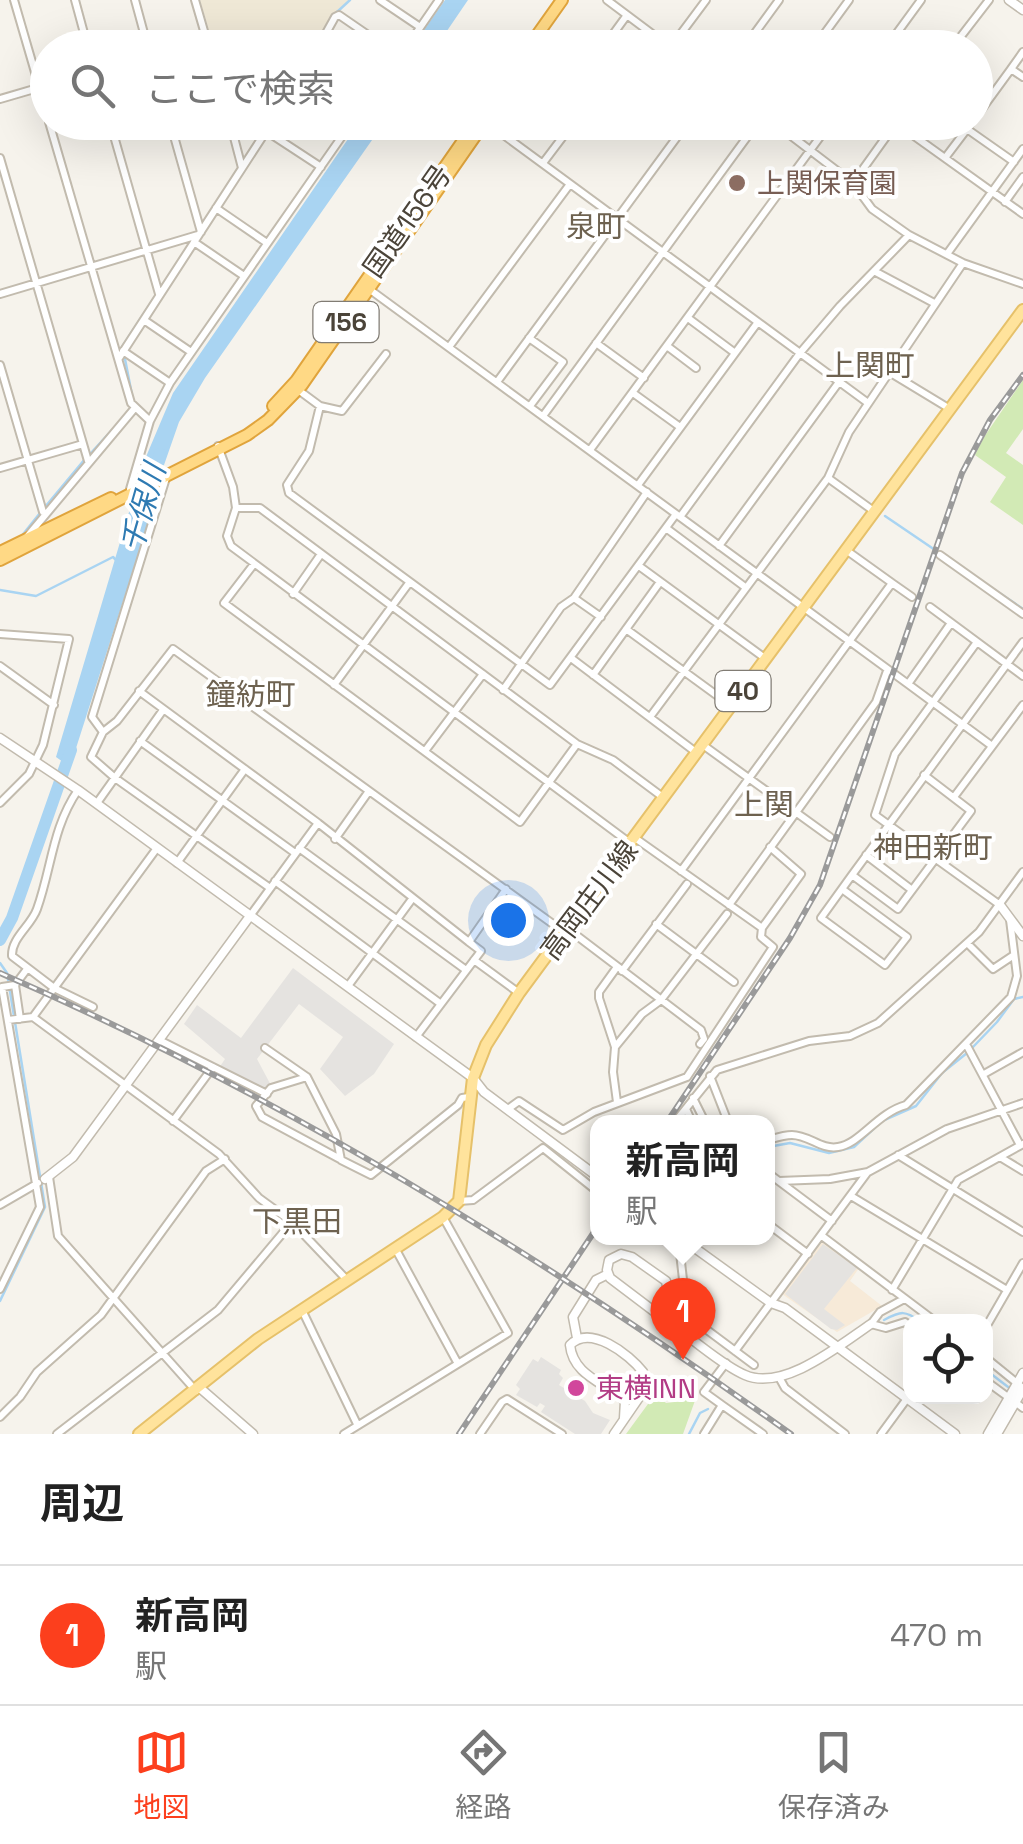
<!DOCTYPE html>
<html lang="ja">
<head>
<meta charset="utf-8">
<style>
  :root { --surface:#fff; --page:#f6f6f6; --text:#222; --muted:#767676; --line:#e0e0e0; --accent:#fc3f1d }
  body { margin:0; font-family:"Space Grotesk","Noto Sans JP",sans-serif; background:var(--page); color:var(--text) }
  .controls { position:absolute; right:30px; bottom:30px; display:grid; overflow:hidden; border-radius:20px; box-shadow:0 10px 40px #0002 }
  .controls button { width:90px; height:90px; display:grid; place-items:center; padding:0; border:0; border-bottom:2px solid var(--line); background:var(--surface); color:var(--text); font:50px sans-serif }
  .you { position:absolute; left:508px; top:920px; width:35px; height:35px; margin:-25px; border:8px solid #fff; border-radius:50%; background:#1a73e8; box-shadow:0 0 0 15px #1a73e833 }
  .badge { display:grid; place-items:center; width:65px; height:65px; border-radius:50%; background:var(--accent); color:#fff; font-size:32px; font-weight:700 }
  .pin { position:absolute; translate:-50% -82px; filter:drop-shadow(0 2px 5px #0008) }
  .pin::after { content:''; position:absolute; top:52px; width:35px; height:30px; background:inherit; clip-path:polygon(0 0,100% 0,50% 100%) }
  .popup { position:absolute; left:590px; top:1115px; width:185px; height:130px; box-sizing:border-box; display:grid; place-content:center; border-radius:20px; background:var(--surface); filter:drop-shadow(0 2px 8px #0005); font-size:32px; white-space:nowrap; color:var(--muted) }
  .popup b { font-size:38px; color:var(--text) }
  .popup::after { content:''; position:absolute; left:50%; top:100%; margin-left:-20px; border:20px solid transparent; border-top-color:var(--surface) }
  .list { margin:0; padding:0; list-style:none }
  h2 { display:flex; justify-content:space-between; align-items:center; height:130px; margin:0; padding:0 40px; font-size:42px }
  h2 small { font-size:32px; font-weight:400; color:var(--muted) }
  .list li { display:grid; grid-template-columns:65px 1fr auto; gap:30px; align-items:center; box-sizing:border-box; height:140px; padding:0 40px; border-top:2px solid var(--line) }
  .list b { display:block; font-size:38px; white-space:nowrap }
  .list p { margin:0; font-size:32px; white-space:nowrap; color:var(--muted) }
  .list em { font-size:32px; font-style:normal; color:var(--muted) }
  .icon { flex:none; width:55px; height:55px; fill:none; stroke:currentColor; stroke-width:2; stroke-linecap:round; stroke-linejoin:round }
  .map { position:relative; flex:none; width:1023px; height:1434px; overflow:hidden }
  .search { position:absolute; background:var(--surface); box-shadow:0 10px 40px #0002; left:30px; right:30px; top:30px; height:110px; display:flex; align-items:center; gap:25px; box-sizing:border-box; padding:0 35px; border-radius:55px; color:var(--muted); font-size:38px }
  .sheet { height:270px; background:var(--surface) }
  nav { display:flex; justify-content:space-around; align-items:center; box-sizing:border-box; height:140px; border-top:2px solid var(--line); background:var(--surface); font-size:28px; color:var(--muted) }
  nav a { display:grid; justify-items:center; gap:5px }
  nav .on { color:var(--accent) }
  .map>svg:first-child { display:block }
</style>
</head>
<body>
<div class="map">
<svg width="1023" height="1434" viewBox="0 0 1023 1434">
  <rect width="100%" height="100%" fill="#f6f3ec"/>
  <path fill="#f7ead8" d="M823 1241 859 1268 850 1281 882 1306 837 1332 782 1294Z"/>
  <path fill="#efe8d6" d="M200 0H349L333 15 317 45 307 48 214 47Z"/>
  <path fill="#d2eab5" d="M1023 380V429L1006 453 1023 465V525L990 502 1006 477 975 455 984 437Z
    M691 1388 697 1395 683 1434H626L656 1393 666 1403 683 1401Z"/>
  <path fill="#e5e3e0" d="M293 968 394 1044 374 1074 345 1096 320 1069 343 1037 299 1004 257 1059 274 1091 267 1097 217 1071 225 1059 184 1024 197 1005 241 1038Z
    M823 1244 857 1268 824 1309 845 1325 837 1330 831 1329 785 1294Z
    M541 1357 561 1370 559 1374 563 1378 559 1385 585 1401 593 1413 610 1420 601 1434H575L541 1412 545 1406 540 1403 537 1407 516 1395 520 1389 516 1385 533 1359 538 1362Z"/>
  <path fill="#a9d4f2" d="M445 0H468L436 47H412Z
    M359 123H384L205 378 179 422 164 465 137 478 173 393Z
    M159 489 70 767 56 757 132 502Z"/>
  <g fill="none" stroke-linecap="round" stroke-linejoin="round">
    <path stroke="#a9d4f2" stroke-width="2.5" d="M337 12 350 0
      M253 146 267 122
      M122 347 156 295
      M124 354 132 395
      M90 454 112 430
      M45 507 85 459
      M885 516 938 552
      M20 538 40 513
      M986 584 1023 609
      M0 590 36 596 113 557 117 561
      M0 963 7 973 45 1207 0 1301
      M973 1047 997 1022 1014 999 1023 997
      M768 1147 790 1143 829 1153 854 1147 882 1121 916 1106 942 1073 967 1053
      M884 1320C901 1311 905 1310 921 1322
      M986 1370 1012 1390
      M689 1434 700 1413 708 1409"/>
    <path stroke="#a9d4f2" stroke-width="12" d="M146 507 160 454
      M0 940 12 918 71 750"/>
    <g stroke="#c2bbae" stroke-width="10">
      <path id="minor" d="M14 0 48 117
        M75 0 88 48
        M135 0 148 48
        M195 0 209 48
        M380 0 420 27
        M607 0 671 48
        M613 34 632 48
        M671 47 706 0
        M177 48 206 38
        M309 48 320 44 335 17 339 15 387 48
        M406 48 439 0
        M603 48 627 15
        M744 48 779 0
        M814 48 849 0
        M886 48 921 0
        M952 48 989 0
        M1023 52 1011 69 1023 77
        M0 99 48 85
        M976 117 1011 69
        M49 122 131 403 150 421
        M110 122 159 294
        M170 122 201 232
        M230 122 242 168
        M323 122 343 135
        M486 122 868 403
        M773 122 853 183 872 209 909 235 963 263 1023 284
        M971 122 967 129 1014 162
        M896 123 1023 214
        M266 131 321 167
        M0 158 88 461
        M945 158 967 129
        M543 163 574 122
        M853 183 896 123
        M1005 202 1023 177
        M216 208 267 243
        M194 242 244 276
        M947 254 1023 149
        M874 271 934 303
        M369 289 908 684
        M0 294 198 235
        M688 318 735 353
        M144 320 191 352
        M529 338 563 362 530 406
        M596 343 644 378
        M667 346 696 368
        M449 347 570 184
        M123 351 170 383
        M119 358 272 122
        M0 365 43 512
        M889 372 950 409
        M497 382 688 122
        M297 389 320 406 342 411 386 354
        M633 393 680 427
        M320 406 309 451 287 485 289 493 550 685 676 514
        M543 416 758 122
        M218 446 233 487 236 508 227 536 231 546 630 843
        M590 450 831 122
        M0 468 83 444
        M828 478 875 512
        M638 485 758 322
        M130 489 150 421 170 383 352 122
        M236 508H260L577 744 613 760 664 798
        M680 517 800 353 840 306 909 235
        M666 528 745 587
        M26 538 134 409
        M719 546 839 382
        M940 555 1023 614
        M254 564 224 603 520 822 577 744
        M639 566 766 659
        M892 583 912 597
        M293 594 321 554
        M574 598 601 617
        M930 607 1023 676
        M951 623 908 684 992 746
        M626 629 730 705
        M0 634 69 639 43 745 29 774 0 803
        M977 642 895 754 875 815 1000 905
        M571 658 697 753
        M0 666 54 705
        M593 675 660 582
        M334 685 409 583
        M503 690 561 607 574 598 647 492
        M139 691 318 823 469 942
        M650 717 828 478 849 432 963 263
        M103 732 92 717 166 478
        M140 741 295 853
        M703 745 830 837
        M425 751 483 674
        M78 790C52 828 52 867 37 909 31 926 11 938 12 956L54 988 93 1007
        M954 797 1023 705
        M97 803 163 710
        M335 839 369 791
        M299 848 466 970
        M866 855 912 890
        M177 863 245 769
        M681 871 892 583 846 550
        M852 875 898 909 971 811 924 775
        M275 881 441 1004
        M270 888 115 778 91 757 103 732 117 721 173 649 564 932
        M842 889 907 937 885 965 821 918 852 875 1023 642
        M729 905 876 702 887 671
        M250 916 318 823
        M656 924 734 982
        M762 928 801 874 770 847
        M568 929 701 1030 704 1039 700 1044
        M967 943 993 969 1014 955
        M474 960 519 993
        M617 967 599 992V998L615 1047 613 1072 617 1102
        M622 971 687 884
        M15 985 20 1019
        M348 986 412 899
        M33 1017 157 848
        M8 1020 33 1017 219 1154 259 1198 292 1222 347 1280
        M416 1037 481 951 469 942 506 889
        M159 1040 267 1094
        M966 1044 1020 1145
        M615 1047 642 1014 661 1000 727 914
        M265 1048 307 1077 336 1134 341 1160 371 1175 458 1105 462 1098 469 1097
        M984 1074 1023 1052
        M710 1076 728 1122
        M307 1077 271 1088 256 1106 262 1117 340 1159
        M693 1098 705 1122
        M508 1109 519 1101 563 1130 594 1112 687 1077 773 947 761 937 762 928 635 838
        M686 1109 692 1122
        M173 1121 213 1067
        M675 1122 717 1070 809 1041 850 1036 878 1023 979 932 1023 872
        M768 1140C775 1138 784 1135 792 1135 809 1135 821 1150 838 1147 860 1144 877 1113 906 1105L1011 997 1017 976 1010 920
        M898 1155 1023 1232
        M1000 1157 1023 1171
        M768 1173 832 1221
        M49 1177 58 1236 196 1391
        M779 1181 830 1179 868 1172 947 1129 1023 1103
        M851 1196 1007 1290
        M459 1201 473 1200 543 1148 598 1192
        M0 1205 38 1183
        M768 1224 808 1254
        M822 1236 936 1322
        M395 1248 457 1362
        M680 1253 687 1315 754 1365
        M0 1289 40 1207 2 987 15 985 27 969
        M892 1290 958 1180 1023 1144
        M904 1299 880 1312 871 1324 886 1328 905 1322 910 1326
        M302 1310 357 1424
        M986 1327 1023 1263
        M735 1351 867 1173
        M986 1358 1023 1388
        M780 1379 785 1388 845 1434
        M986 1381 1023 1408
        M722 1405 704 1392 726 1363
        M0 1417 20 1397 37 1372 101 1315 206 1171 225 1159
        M57 1434 218 1310 292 1222
        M344 1434 508 1333 443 1217
        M480 1434 502 1402 507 1399 562 1434
        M704 1434 722 1405 763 1434
        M881 1434 906 1400"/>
    </g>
    <g stroke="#c2bbae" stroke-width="11">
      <path id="tertiary" d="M1009 0 1023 10
        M0 738 78 790 473 1078 484 1092 598 1177
        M1000 905 1023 936
        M45 1179 73 1157 250 916
        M681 1238 771 1303 785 1308 955 1434
        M621 1254 632 1257 666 1281 672 1315 680 1331 610 1278 607 1270 609 1260Z
        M680 1331C701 1345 722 1365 745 1375 783 1392 840 1345 871 1324
        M577 1338 573 1317 596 1280 608 1274
        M200 1388 253 1434
        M614 1434 645 1389 643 1372C629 1354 590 1324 570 1345 573 1376 606 1383 625 1401L624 1418
        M988 1434 1023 1373
        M997 1434 1023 1389"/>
    </g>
    <g stroke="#e6c16a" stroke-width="14">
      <path id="primary" d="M139 1434 258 1339 443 1217 459 1201 473 1078 486 1045 519 993 1023 310"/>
    </g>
    <g stroke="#e0a43c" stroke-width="14">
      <path id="trunk" d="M528 48 562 0
        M273 406 296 381 476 122
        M0 552 111 498
        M0 560 247 435 268 420 302 385 485 122"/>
    </g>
    <use href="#minor" stroke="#fff" stroke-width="6"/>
    <use href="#tertiary" stroke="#fff" stroke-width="8"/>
    <use href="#primary" stroke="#ffe39c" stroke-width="10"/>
    <use href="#trunk" stroke="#ffd985" stroke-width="10"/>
    <g stroke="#9a9a9a" stroke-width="6">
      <path id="rail" d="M0 973C281 1095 542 1256 791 1434
        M667 1122 790 938 820 885 962 473 990 420 1023 375
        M459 1434 598 1226"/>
    </g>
    <use href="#rail" stroke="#fff" stroke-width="2.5" stroke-dasharray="8" stroke-linecap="butt"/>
  </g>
  <circle fill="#8d6e63" stroke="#fff" stroke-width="4" cx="737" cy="183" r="10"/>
  <circle fill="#d1479c" stroke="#fff" stroke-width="4" cx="576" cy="1388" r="10"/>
  <g text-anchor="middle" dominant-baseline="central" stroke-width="8" stroke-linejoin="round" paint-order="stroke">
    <g fill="#fff" stroke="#817c74" stroke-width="2.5">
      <rect x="313.5" y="302" width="65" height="40" rx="8"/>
      <rect x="715.5" y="671" width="55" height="40" rx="8"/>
    </g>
    <g font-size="25" font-weight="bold" fill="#4b4439">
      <text x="346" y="322">156</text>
      <text x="743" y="691">40</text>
    </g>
    <g font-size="28" fill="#785e54" stroke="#fff" text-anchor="start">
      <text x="757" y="183">上関保育園</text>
    </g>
    <g font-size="28" fill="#4b4439" stroke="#fff">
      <text transform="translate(407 221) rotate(-55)">国道156号</text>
      <text transform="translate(589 900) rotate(-53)">高岡庄川線</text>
    </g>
    <g font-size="28" fill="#b23c85" stroke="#fff" text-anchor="start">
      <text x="596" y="1388">東横INN</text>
    </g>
    <g font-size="30" fill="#6e6250" stroke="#fff">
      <text x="596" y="226">泉町</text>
      <text x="870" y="365">上関町</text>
      <text x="251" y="694">鐘紡町</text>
      <text x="764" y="804">上関</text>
      <text x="933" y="847">神田新町</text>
      <text x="297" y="1221">下黒田</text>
    </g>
    <g font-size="30" font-style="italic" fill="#2e7ab2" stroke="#fff">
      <text transform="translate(143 508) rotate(-74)">千保川</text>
    </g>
  </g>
</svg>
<div class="controls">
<button><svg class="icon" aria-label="locate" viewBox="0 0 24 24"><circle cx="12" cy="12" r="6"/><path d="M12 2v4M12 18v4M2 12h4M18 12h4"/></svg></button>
</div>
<div class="you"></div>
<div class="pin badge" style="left:683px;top:1360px">1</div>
<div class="popup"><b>新高岡</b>駅</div>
<div class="search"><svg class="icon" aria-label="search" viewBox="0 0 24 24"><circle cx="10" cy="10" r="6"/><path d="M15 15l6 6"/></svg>ここで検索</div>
</div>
<section class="sheet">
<h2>周辺<small></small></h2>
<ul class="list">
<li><span class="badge">1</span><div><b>新高岡</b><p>駅</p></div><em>470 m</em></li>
</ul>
</section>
<nav>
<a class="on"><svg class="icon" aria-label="map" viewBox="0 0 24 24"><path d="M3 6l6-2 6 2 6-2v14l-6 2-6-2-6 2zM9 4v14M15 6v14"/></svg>地図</a>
<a><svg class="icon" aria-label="directions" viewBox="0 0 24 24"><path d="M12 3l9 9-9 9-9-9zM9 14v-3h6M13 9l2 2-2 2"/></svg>経路</a>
<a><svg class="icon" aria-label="saved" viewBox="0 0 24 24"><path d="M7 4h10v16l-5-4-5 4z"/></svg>保存済み</a>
</nav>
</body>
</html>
